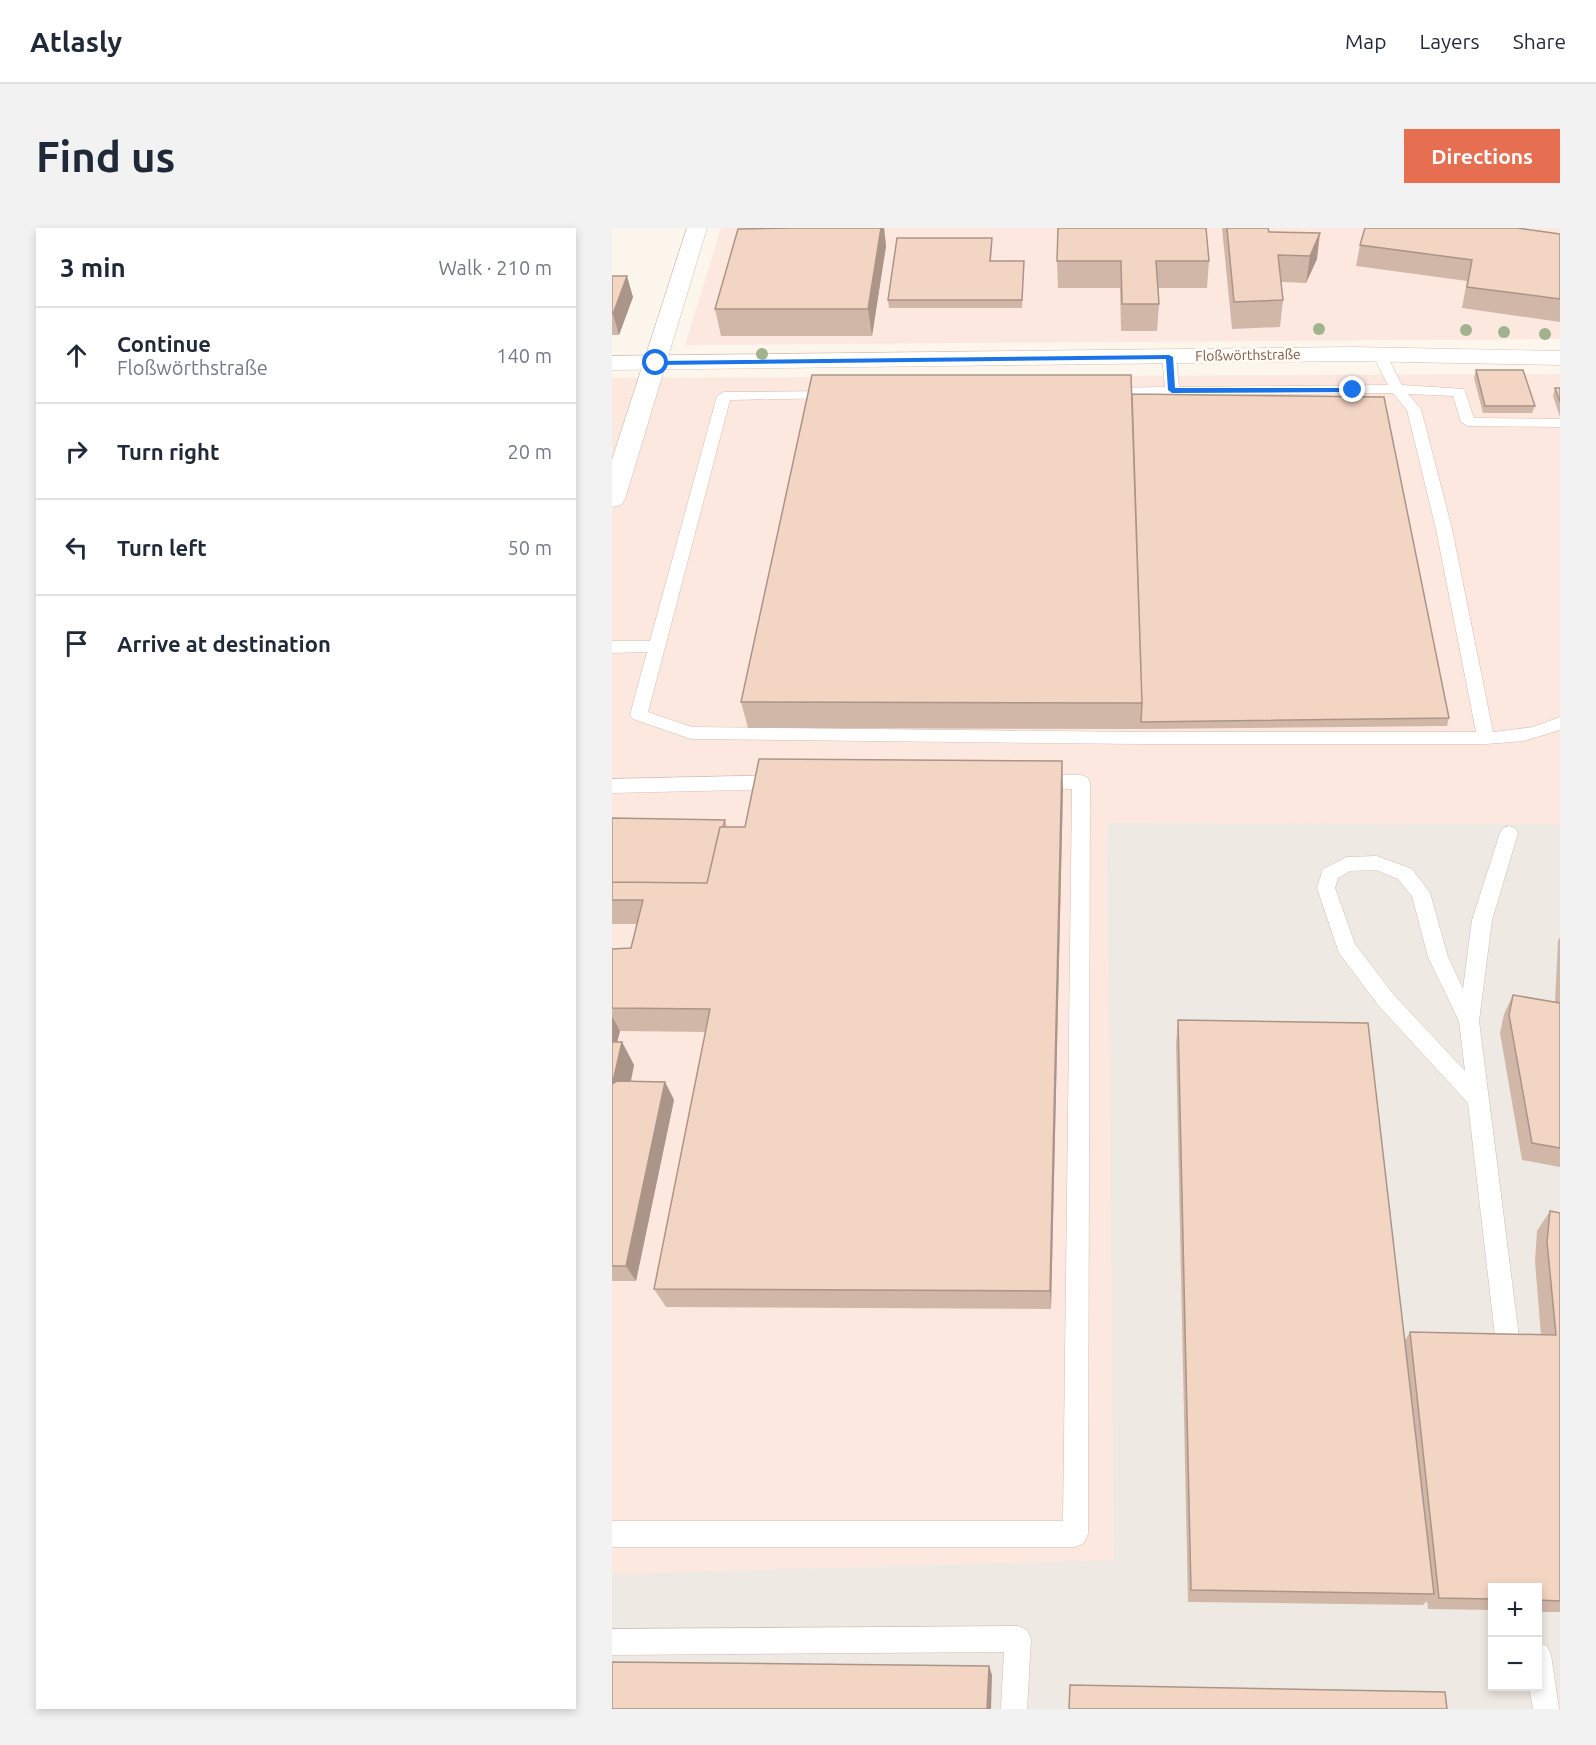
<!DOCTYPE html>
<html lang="en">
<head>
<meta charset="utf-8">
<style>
  :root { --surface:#fff; --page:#f2f2f3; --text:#1f2937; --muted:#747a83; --line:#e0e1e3; --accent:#e76f51 }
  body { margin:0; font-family:Ubuntu,sans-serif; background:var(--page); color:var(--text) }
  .controls { position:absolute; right:18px; bottom:18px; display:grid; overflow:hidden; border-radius:0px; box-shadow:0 3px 9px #0003 }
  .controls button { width:54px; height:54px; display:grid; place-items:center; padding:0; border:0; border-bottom:2px solid var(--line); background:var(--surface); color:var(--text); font:30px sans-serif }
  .stop { position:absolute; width:18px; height:18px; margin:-14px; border:4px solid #1a73e8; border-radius:50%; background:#fff }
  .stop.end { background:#1a73e8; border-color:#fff; box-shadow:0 2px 6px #0008 }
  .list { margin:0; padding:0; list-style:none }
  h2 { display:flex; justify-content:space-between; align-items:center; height:78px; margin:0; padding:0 24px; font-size:26px }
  h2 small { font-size:20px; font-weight:400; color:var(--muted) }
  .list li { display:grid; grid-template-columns:39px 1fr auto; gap:18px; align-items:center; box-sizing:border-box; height:96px; padding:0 24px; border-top:2px solid var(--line) }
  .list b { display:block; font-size:22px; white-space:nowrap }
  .list p { margin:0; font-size:20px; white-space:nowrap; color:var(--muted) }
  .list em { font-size:20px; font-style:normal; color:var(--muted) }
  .icon { flex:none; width:33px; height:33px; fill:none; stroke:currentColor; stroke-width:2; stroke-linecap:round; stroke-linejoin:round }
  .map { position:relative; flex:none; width:948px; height:1481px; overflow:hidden; border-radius:0px }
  header { display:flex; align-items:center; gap:36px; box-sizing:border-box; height:84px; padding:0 30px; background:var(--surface); border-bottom:2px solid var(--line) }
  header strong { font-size:28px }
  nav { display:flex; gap:33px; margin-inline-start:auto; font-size:21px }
  .intro { display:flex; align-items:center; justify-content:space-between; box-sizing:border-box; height:144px; padding:0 36px }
  h1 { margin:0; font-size:42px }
  .button { padding:15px 27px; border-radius:0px; background:var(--accent); color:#fff; font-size:21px; font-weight:700 }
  main { display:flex; gap:36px; padding:0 36px }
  aside { flex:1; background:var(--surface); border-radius:0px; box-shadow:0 3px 9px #0003 }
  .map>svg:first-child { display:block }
</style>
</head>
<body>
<header>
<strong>Atlasly</strong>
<nav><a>Map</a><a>Layers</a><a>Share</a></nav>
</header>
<div class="intro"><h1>Find us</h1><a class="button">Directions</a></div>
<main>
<aside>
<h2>3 min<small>Walk · 210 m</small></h2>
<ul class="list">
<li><svg class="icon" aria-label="ahead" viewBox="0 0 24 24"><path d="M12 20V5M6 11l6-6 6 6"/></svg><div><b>Continue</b><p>Floßwörthstraße</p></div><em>140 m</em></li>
<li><svg class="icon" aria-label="right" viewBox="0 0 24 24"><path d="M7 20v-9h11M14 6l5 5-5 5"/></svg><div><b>Turn right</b></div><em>20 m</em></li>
<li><svg class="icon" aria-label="left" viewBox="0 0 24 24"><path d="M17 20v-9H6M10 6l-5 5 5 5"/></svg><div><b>Turn left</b></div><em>50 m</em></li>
<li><svg class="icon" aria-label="arrive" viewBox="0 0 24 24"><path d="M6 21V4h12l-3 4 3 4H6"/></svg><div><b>Arrive at destination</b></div></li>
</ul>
</aside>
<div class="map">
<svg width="948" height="1481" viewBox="0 0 948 1481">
  <rect width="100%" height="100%" fill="#fdf6ec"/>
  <path fill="#fde8e0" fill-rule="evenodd" d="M109 0H948V111L73 117Z
    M948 146V1481H0V150ZM880 1360H926V1458H880Z"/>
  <path fill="#efe9e4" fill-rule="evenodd" d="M495 595 948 596V1481H0V1346L502 1332ZM880 1360H926V1458H880Z"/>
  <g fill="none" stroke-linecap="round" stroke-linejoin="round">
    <g stroke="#d1beb0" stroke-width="1">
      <path id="service" d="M767 122 774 126 790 157 852 161 862 190 948 191V199L856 198 849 194 841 168 796 166 809 181 840 301 881 504 921 499 948 489V502L912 513 874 516H527L79 511 21 491 18 487 35 424 0 425V413H38L105 168 112 164 221 163 228 167 226 170 118 172 36 484 80 499 527 504H864L824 301 795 182 781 165 494 168 487 164 494 160 553 159 550 129 557 125 564 129 567 159 776 157 760 126Z
        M169 547 175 549 178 554 175 559 169 561 0 565V551Z
        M423 547H469L475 549 478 554 476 1306 472 1315 463 1319H0V1293H451L460 561 417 559 414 554 417 549Z
        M897 598 903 600 906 605 880 692 867 793 910 1133 906 1141 898 1144 890 1141 886 1133 856 875 767 778 727 725 705 660 711 641 735 629 765 628 800 641 818 665 836 729 851 761 860 692 888 605 891 600ZM764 642 786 651 800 668 816 729 847 793 853 843 781 766 743 716 723 660 726 650 738 643Z
        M406 1398 415 1402 419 1411 415 1481H389L392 1424 0 1427V1401Z
        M926 1414 935 1418 939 1427 947 1481H921L917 1458H926Z"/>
    </g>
    <g stroke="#d1beb0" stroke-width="1">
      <path id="minor" d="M75 0H95L13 271 9 277 0 279V232Z"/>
    </g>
    <g stroke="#d6c0b0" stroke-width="1">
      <path id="secondary" d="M739 119 948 123V137L739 133 0 142V128Z"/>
    </g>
    <use href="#service" fill="#fff" fill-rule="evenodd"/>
    <use href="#minor" fill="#fff" fill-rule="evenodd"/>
    <use href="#secondary" fill="#fff" fill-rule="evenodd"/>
  </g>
  <g fill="#a0b28e">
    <circle cx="707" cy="101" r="6"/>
    <circle cx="854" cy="102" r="6"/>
    <circle cx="892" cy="104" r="6"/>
    <circle cx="933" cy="106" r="6"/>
    <circle cx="150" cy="126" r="6"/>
  </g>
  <path fill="#d1b7a8" d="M162 0H272L274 18 260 108H109L103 81 179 0Z
    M610 0H656L657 4 705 31 694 55 669 54 671 72 668 99 620 101Z
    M948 6V94L850 80 855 53 744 38 748 17Z
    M380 10 379 33H412L410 80H277L276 72Z
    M445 33H597L595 60H546L547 76 545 103H509L508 60H446Z
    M0 48 21 69 7 107H0Z
    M864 142 923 178 920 185H871L862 150Z
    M943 160H948V189L941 168Z
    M520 166 837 490 835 498 528 501 136 500 129 474Z
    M451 559 439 1081 54 1079 42 1061 94 804 8 803 5 814H10L22 837 19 853 53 854 62 872 24 1053H0V721L19 720 25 696H0V590L113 592 115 599H133Z
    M948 709V939L910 932 888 805 892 786 901 767 943 774 946 713Z
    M566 792 792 1114 798 1104 929 1107 923 1034 925 1003 938 983 948 985V1384H926V1359H880V1382L816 1381 815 1373 811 1377 576 1374 564 816Z"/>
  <path fill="#aa9588" d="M269 0H272L274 18 260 108 256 81Z
    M708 5 705 31 694 55 698 28Z
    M15 48 21 69 7 107 1 86Z
    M450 533 451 559 439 1081 438 1063Z
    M0 788 8 803 0 834Z
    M10 814 22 837 15 871 0 880V850Z
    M53 854 62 872 24 1053 14 1038Z
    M377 1438 380 1447 379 1481H375Z"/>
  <path fill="#f3d5c3" stroke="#aa9588" stroke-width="1.5" d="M179 0H269L256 81H103L126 1Z
    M446 0H594L597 33H544L547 76H510L509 33H445Z
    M615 0H656L657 4 708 5 698 28 666 27 671 72 622 74Z
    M753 0H905L948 6V71L855 59 860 32 748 17Z
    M285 10H380L378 33H412L410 72H276Z
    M0 48H15L1 86H0Z
    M864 142H911L923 178H873Z
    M200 147H519L530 475 129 474Z
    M943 160H948V174Z
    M520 166 772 169 837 490 529 494 530 475Z
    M147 531 450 533 438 1063 42 1061 98 781 0 780V721L19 720 31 672H0V654L95 655 108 599H133Z
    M0 590 113 592 111 599H108L95 655 0 654Z
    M901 767 948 775V920L920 915 897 787Z
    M566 792 756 795 822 1366 579 1362Z
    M0 814H10L2 849 0 850Z
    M5 853 53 854 14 1038H0V856Z
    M938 983 948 985V1373L926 1372V1359H880V1371L827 1370 798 1104 944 1107 935 1014Z
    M0 1434 377 1438 375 1481H0Z
    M458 1457 833 1464 835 1481H457Z"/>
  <path fill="#1a73e8" d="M557 127 561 129 563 160H741L745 162 741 164 560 165 556 162 554 131 44 137 41 135 44 133Z"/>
  <g text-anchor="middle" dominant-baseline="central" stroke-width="6" stroke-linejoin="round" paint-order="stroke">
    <g font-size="14" fill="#7a5c4d" stroke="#fffaf3">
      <text transform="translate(636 127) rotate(-1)">Floßwörthstraße</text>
    </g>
  </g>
</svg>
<div class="controls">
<button>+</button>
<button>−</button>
</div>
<div class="stop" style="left:44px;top:135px"></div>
<div class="stop end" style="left:741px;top:162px"></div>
</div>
</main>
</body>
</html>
